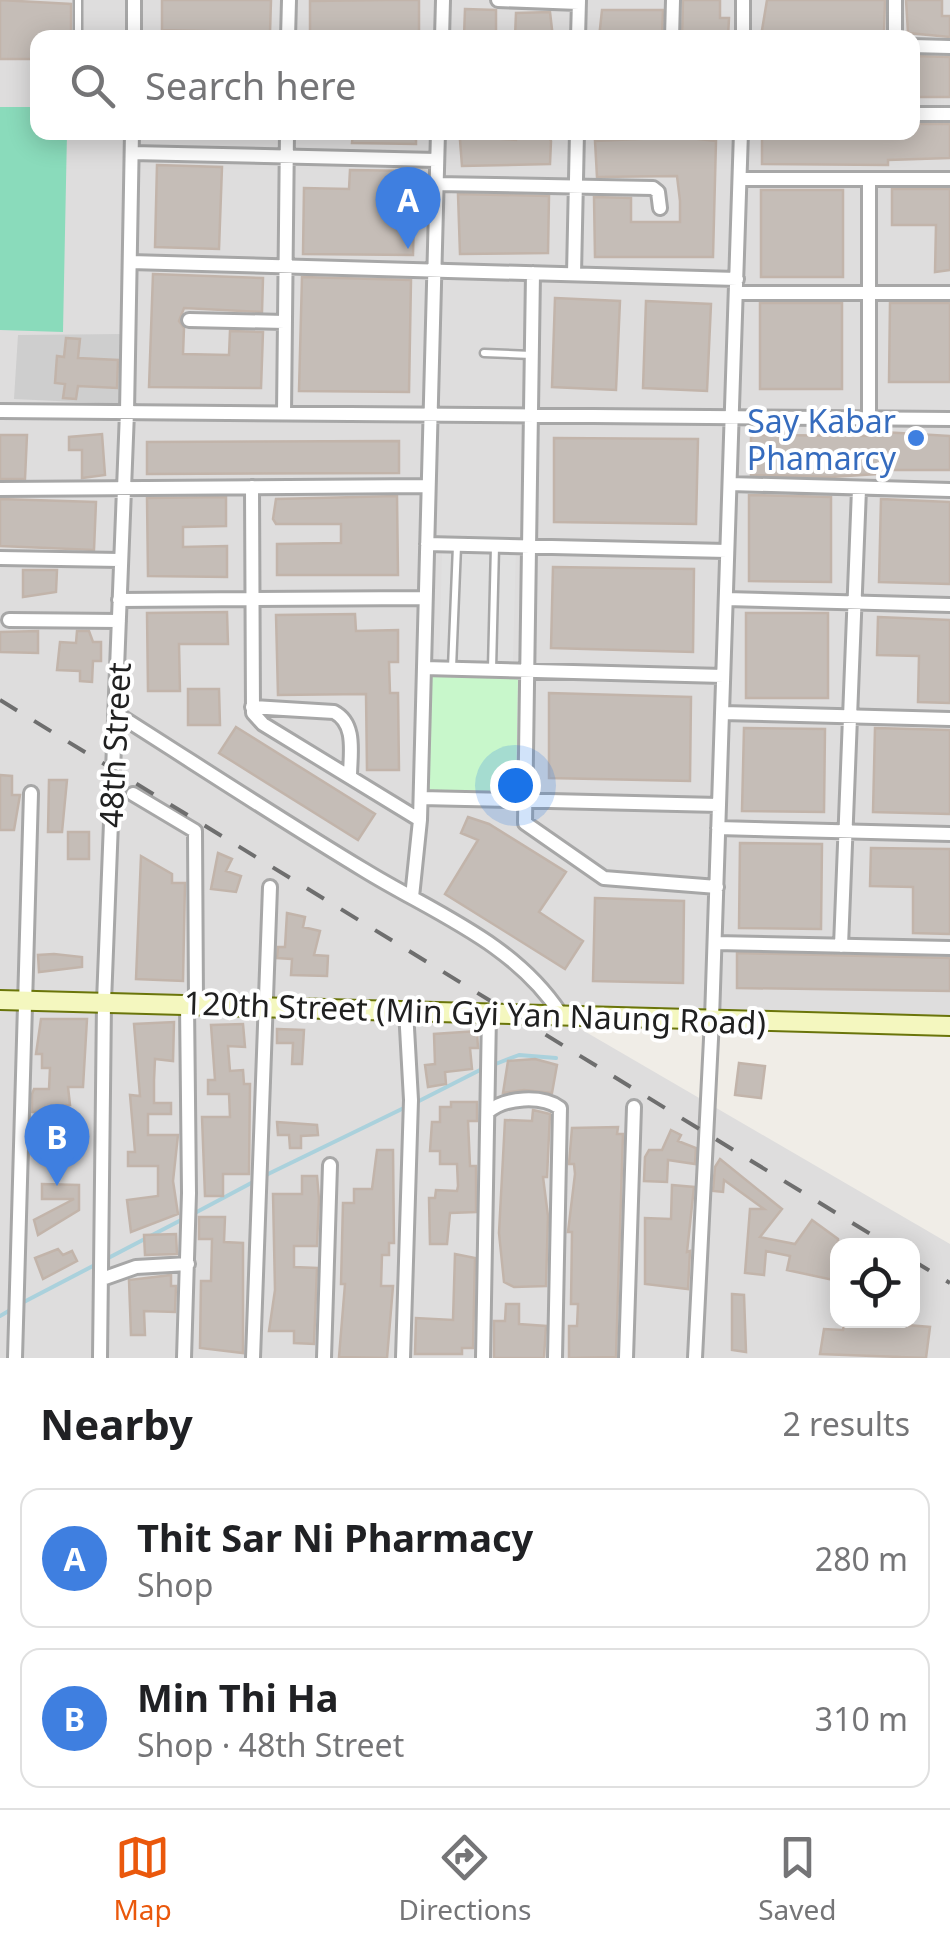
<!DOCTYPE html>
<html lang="en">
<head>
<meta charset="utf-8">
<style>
  :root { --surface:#fff; --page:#f2f2f2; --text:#202124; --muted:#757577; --line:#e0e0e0; --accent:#ea580c }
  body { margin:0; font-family:"Noto Sans",sans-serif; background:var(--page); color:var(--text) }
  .controls { position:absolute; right:30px; bottom:30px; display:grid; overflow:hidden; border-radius:20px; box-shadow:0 5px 25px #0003 }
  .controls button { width:90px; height:90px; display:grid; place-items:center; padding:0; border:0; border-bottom:2px solid var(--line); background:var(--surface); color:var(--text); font:50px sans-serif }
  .you { position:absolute; left:515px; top:785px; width:35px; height:35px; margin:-25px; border:8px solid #fff; border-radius:50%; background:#1a73e8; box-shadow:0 0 0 15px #1a73e833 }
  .badge { display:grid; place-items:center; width:65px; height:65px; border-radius:50%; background:var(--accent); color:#fff; font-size:32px; font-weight:700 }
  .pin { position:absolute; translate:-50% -82px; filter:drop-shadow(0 2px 5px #0008) }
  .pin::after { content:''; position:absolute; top:52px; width:35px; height:30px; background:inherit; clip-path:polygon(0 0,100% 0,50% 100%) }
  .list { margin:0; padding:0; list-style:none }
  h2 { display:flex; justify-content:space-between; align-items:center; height:130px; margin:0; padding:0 40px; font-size:42px }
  h2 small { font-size:32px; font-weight:400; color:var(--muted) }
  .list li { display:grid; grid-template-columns:65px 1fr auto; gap:30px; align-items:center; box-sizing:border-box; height:140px; margin:0 20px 20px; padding:0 20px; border:2px solid var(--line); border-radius:20px }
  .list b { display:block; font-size:38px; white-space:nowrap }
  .list p { margin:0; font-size:32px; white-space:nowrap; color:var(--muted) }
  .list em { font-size:32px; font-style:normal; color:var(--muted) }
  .icon { flex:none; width:55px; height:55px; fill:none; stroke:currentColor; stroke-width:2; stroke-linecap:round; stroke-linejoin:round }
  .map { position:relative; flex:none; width:950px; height:1358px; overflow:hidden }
  .search { position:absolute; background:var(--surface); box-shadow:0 5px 25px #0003; left:30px; right:30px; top:30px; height:110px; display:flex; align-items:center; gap:25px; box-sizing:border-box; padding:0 35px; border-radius:20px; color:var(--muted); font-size:38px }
  .sheet { height:450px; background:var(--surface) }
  nav { display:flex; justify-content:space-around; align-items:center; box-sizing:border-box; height:140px; border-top:2px solid var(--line); background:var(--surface); font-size:28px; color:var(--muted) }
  nav a { display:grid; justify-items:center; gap:5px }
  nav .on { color:var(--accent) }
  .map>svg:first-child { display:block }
</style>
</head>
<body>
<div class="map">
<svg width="950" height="1358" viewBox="0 0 950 1358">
  <rect width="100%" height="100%" fill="#f0ede7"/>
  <path fill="#dedddd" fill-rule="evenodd" d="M0 0H950V1017L548 1010 950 1244V1358H0ZM38 38H912V132L139 133 128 607 137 132H38ZM838 1246H912V1320H838Z"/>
  <path fill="#cecece" d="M122 334 125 389 119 404 14 399 18 335Z"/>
  <path fill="#c8f7cb" d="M432 673 518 677 516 793 426 791Z"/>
  <path fill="#8adbbb" d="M0 107H37L38 132 67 133 63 332 0 330Z"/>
  <path fill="#e0e0e0" d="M442 549 516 551 513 664 439 662Z"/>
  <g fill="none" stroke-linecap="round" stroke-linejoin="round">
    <path stroke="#aad1dc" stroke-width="4" d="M493 1065 519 1055 556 1058
      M417 1102 484 1068
      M264 1176 408 1106
      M193 1214 255 1181
      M20 1304 185 1218
      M0 1316 12 1309"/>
  </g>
  <path fill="#c5bdb7" stroke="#c2b4aa" stroke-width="2.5" d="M0 0 71 4V38H38V59H0Z
    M162 0H271L270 33 162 30Z
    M388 0H419V36L310 34V1Z
    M683 0H720V18H729L728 38H682Z
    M767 0H885L884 34H766L762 30Z
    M906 0H942V16H950V37L908 33Z
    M465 9 496 10V38L464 37Z
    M602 10H663L662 38H599Z
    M550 12 553 38 515 37 516 13Z
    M914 56 950 57V97H912Z
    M912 124H950V158L888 160V165L762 164V132H912Z
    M353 132H416V144L352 143Z
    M466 132H492V138L516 140 519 132H545L551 141 550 164 462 166 460 140Z
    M681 137 716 141 713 257H595L594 197 631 198V222H680V201L677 176 597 177 595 141Z
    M157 165 222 167 219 249 155 247Z
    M350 170 415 171 413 255 303 254 304 188 349 189Z
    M892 189H950V270L935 272 936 225H892Z
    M761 190H843V277H761Z
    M458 194 549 196 548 253 460 254Z
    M153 274 263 278 262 312 184 308 179 321 184 328 183 354 229 355 230 331 263 332 261 388 149 387Z
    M302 277 411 280 409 392 299 391Z
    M555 298 620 301 616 390 552 387Z
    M646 301 711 304 707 391 643 388Z
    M760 303H842V389H760Z
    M890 303H950V382H889Z
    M66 338 80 339 78 358 118 360 117 388 78 386 76 399 63 398 65 384 55 383 57 356 64 357Z
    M882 432 950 436V470H877V474L831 477 751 475V435L882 436Z
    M102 434 105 475 82 478V450H69V437Z
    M0 435H27L25 479H0Z
    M554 438 698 439 696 524 554 522Z
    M399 441V473L147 474V442Z
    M749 495 831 497V582L749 581Z
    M397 496 398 575H277V544L341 543V524H276L273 519 276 499Z
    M226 497V526L183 527V547L227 546V577L148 576 147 498Z
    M0 499 96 502 94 550 0 546Z
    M881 499 950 502V584L879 582Z
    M553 567 694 569 693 652 551 648Z
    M23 570H57L56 592 23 597Z
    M227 612 228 644H179L180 691H148L147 613Z
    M746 613H828V698H746Z
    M355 614 356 631 398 630V662H389L390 693H398L399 770H367L366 694 278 695 276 615Z
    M878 617 950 620V703L918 702 919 656 877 655Z
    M38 631V653L0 652V632Z
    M77 631H89L93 642H101V661H93L92 682 80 681V671L57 670 60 642 76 643Z
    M188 689H219L220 725H188Z
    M549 693 691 697 690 781 549 778Z
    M236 727 375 814 358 840 219 753Z
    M744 728 825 729 824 812 742 811Z
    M875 728 950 730V814L873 812Z
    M0 775 12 776V795H20L14 830H0Z
    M49 780H67L62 832H48Z
    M468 817 489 824 566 872 539 912 583 941 565 969 445 894 478 840 461 833Z
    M68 832H89V859H68Z
    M740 843 822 844 821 929 739 928Z
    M871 848 950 849V934L913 933V887L870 886Z
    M218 853 232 859 226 871 241 876 236 892 211 889Z
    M141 856 172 874V883H185L183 981 136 979Z
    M595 898 684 901 683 983 593 981Z
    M287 913 305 917 303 927 320 931 314 955 328 956 327 976 291 975 292 959 277 958 278 947H285Z
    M737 953 950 958V991L737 988Z
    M54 954 82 957V967L39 972 38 955Z
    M41 1019H87L83 1087H68L70 1105 58 1106 57 1132 74 1131V1148L37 1149 39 1112H32V1094L34 1089H49L50 1068H42V1054H36Z
    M174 1022 173 1061 155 1059 154 1080V1103H171V1114H148V1135H178L173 1181 178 1214 131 1232 127 1200 158 1196V1166H128V1152H135L130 1095 140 1096 134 1024Z
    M243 1024 245 1047 228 1046 230 1071 243 1070 244 1084H250L249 1174H223V1196H205L202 1117H230L229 1094H208V1080H215L211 1025Z
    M277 1029 304 1030 302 1064H292L293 1043H277Z
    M477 1031 478 1048H470L472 1069 445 1072 446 1084 428 1087 425 1065 435 1064 434 1034Z
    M535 1059 557 1065 552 1093 524 1090 503 1093 508 1061Z
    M739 1063 765 1066 761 1098 735 1095Z
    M451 1102H477V1121H468L470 1166H476V1212L450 1213 447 1244H430L429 1198H435L436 1190 457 1191 458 1186 457 1164H440V1151H430L432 1122H440V1107H451Z
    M533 1110 550 1114 547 1177H543L548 1216 546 1286 514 1287 504 1282 499 1233 505 1120 532 1121Z
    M277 1122 317 1125 318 1135 301 1136V1148H290L289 1135H278Z
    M618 1127 617 1134H623L616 1357 569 1358V1326H577L578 1304H571L572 1232H568L575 1174 574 1164H569L572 1128Z
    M671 1130 681 1135 678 1141 696 1148 695 1164 668 1160 667 1182 644 1181 645 1157 649 1150H662Z
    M377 1150H393L394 1243H389V1255H382L381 1286H393L387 1358 339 1357 345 1284H341L343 1203H354V1189H372Z
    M720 1159 782 1209 760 1237 795 1244 812 1220 838 1239V1281L787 1270 790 1256 766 1251 764 1275 745 1273 750 1209H764L724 1180 723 1192 713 1191 715 1167Z
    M302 1176H317L319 1199 317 1246H294V1267L317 1268 314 1344 294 1343V1331H269L275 1290 273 1194H302Z
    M42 1184 79 1185V1210L38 1235 34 1220 74 1199H42Z
    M672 1185 694 1187 687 1252 690 1251 688 1289 645 1284V1218L671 1219Z
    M199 1217H225L224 1242 243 1243V1353L200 1348 201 1281H211L212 1239H199Z
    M176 1234 177 1254 145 1255 144 1235Z
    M58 1249 63 1255 72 1251 77 1261 43 1279 35 1258Z
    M455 1254 475 1258 473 1348H462V1354H415L416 1318 453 1320Z
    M171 1275V1286H176L175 1312 144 1311 145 1335H131L129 1280Z
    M732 1294 744 1295 746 1352 732 1350Z
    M506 1304H519V1324L546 1326 544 1358H494V1321H505Z
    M845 1320 930 1327 926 1358 820 1354 824 1329 843 1330Z"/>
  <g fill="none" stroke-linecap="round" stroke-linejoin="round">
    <g stroke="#a7a7a7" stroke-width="11">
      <path id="lane" d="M78 38V0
        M484 353 531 355
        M452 668 457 546
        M492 669 495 546"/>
    </g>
    <g stroke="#a7a7a7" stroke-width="18">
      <path id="street" d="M498 0 579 3
        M895 0V38
        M134 38V0
        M288 38 289 0
        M442 38 443 0
        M578 38 579 0
        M672 38 673 0
        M743 38V0
        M912 46 950 47
        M912 114H950
        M132 153 437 160
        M740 179H950
        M869 179V418
        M436 184 653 188 658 192 660 208
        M130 262 737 279
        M533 273 525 823 604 878 717 887
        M574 274 577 132
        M737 293H950
        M189 320 285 322
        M0 411 950 419
        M284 413 287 132
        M730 484 950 490
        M252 487 253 713 263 724 420 820
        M0 489 428 486
        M427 544 727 551
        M0 558 120 560
        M726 599 950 605
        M119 600 425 598
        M9 620 119 621
        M424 668 723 676
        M252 707 334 712C357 724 350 754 350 777
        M722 713 950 719
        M117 714C199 766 281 820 364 870 434 913 513 942 560 1013
        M133 794 195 831 196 1004
        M421 798 719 805
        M718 828 950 834
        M412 897 420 820 438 132
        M715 943 950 948
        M841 946 859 489
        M488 1112C505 1097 542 1095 560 1108L555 1358
        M102 1279 136 1267 188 1264
        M15 1358 31 793
        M100 1358 104 1002 127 412 132 132
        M184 1358 189 1193 187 1004
        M253 1358 270 887
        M324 1358 330 1165
        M403 1358 411 1100 406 1010
        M483 1358 489 1014
        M626 1358 634 1107
        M695 1358 712 1019 741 132"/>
    </g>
    <g stroke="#6a750a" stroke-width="22">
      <path id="secondary" d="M0 1000 950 1026"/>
    </g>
    <use href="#lane" stroke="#fff" stroke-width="6"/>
    <use href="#street" stroke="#fff" stroke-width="12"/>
    <use href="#secondary" stroke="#f4f7bf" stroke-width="18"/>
    <path stroke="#6e6e6e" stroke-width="4" stroke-dasharray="20 20" stroke-linecap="butt" d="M0 700 890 1246
      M912 1260 950 1283"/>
  </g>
  <circle fill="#3f7fe0" stroke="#fff" stroke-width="4" cx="916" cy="438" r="10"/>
  <g text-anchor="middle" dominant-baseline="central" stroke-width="8" stroke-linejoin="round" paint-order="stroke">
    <g font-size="32" fill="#366cbe" stroke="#fff" text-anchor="end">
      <text x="896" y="420">Say Kabar<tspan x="896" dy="37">Phamarcy</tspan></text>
    </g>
    <g font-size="32" fill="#202020" stroke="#fff">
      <text transform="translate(114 745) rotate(-87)">48th Street</text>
      <text transform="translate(475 1012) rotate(2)">120th Street (Min Gyi Yan Naung Road)</text>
    </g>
  </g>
</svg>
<div class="controls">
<button><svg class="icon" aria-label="locate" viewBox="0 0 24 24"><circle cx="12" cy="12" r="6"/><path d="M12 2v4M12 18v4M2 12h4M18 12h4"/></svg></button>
</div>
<div class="you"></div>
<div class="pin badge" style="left:408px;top:249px;background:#3f7fe0">A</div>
<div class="pin badge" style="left:57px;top:1186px;background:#3f7fe0">B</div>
<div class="search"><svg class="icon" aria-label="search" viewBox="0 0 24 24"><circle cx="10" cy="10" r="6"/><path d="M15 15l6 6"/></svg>Search here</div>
</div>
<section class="sheet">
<h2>Nearby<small>2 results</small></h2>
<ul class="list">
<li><span class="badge" style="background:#3f7fe0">A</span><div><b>Thit Sar Ni Pharmacy</b><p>Shop</p></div><em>280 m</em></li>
<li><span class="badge" style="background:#3f7fe0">B</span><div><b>Min Thi Ha</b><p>Shop · 48th Street</p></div><em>310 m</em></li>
</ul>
</section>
<nav>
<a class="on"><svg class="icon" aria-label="map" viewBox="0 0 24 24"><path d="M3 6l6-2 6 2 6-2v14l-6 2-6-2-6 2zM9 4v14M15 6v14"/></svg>Map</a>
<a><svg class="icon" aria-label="directions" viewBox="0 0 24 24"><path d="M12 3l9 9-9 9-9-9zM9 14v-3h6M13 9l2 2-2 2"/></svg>Directions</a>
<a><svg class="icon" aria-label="saved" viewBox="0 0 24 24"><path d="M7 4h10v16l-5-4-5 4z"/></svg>Saved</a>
</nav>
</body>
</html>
